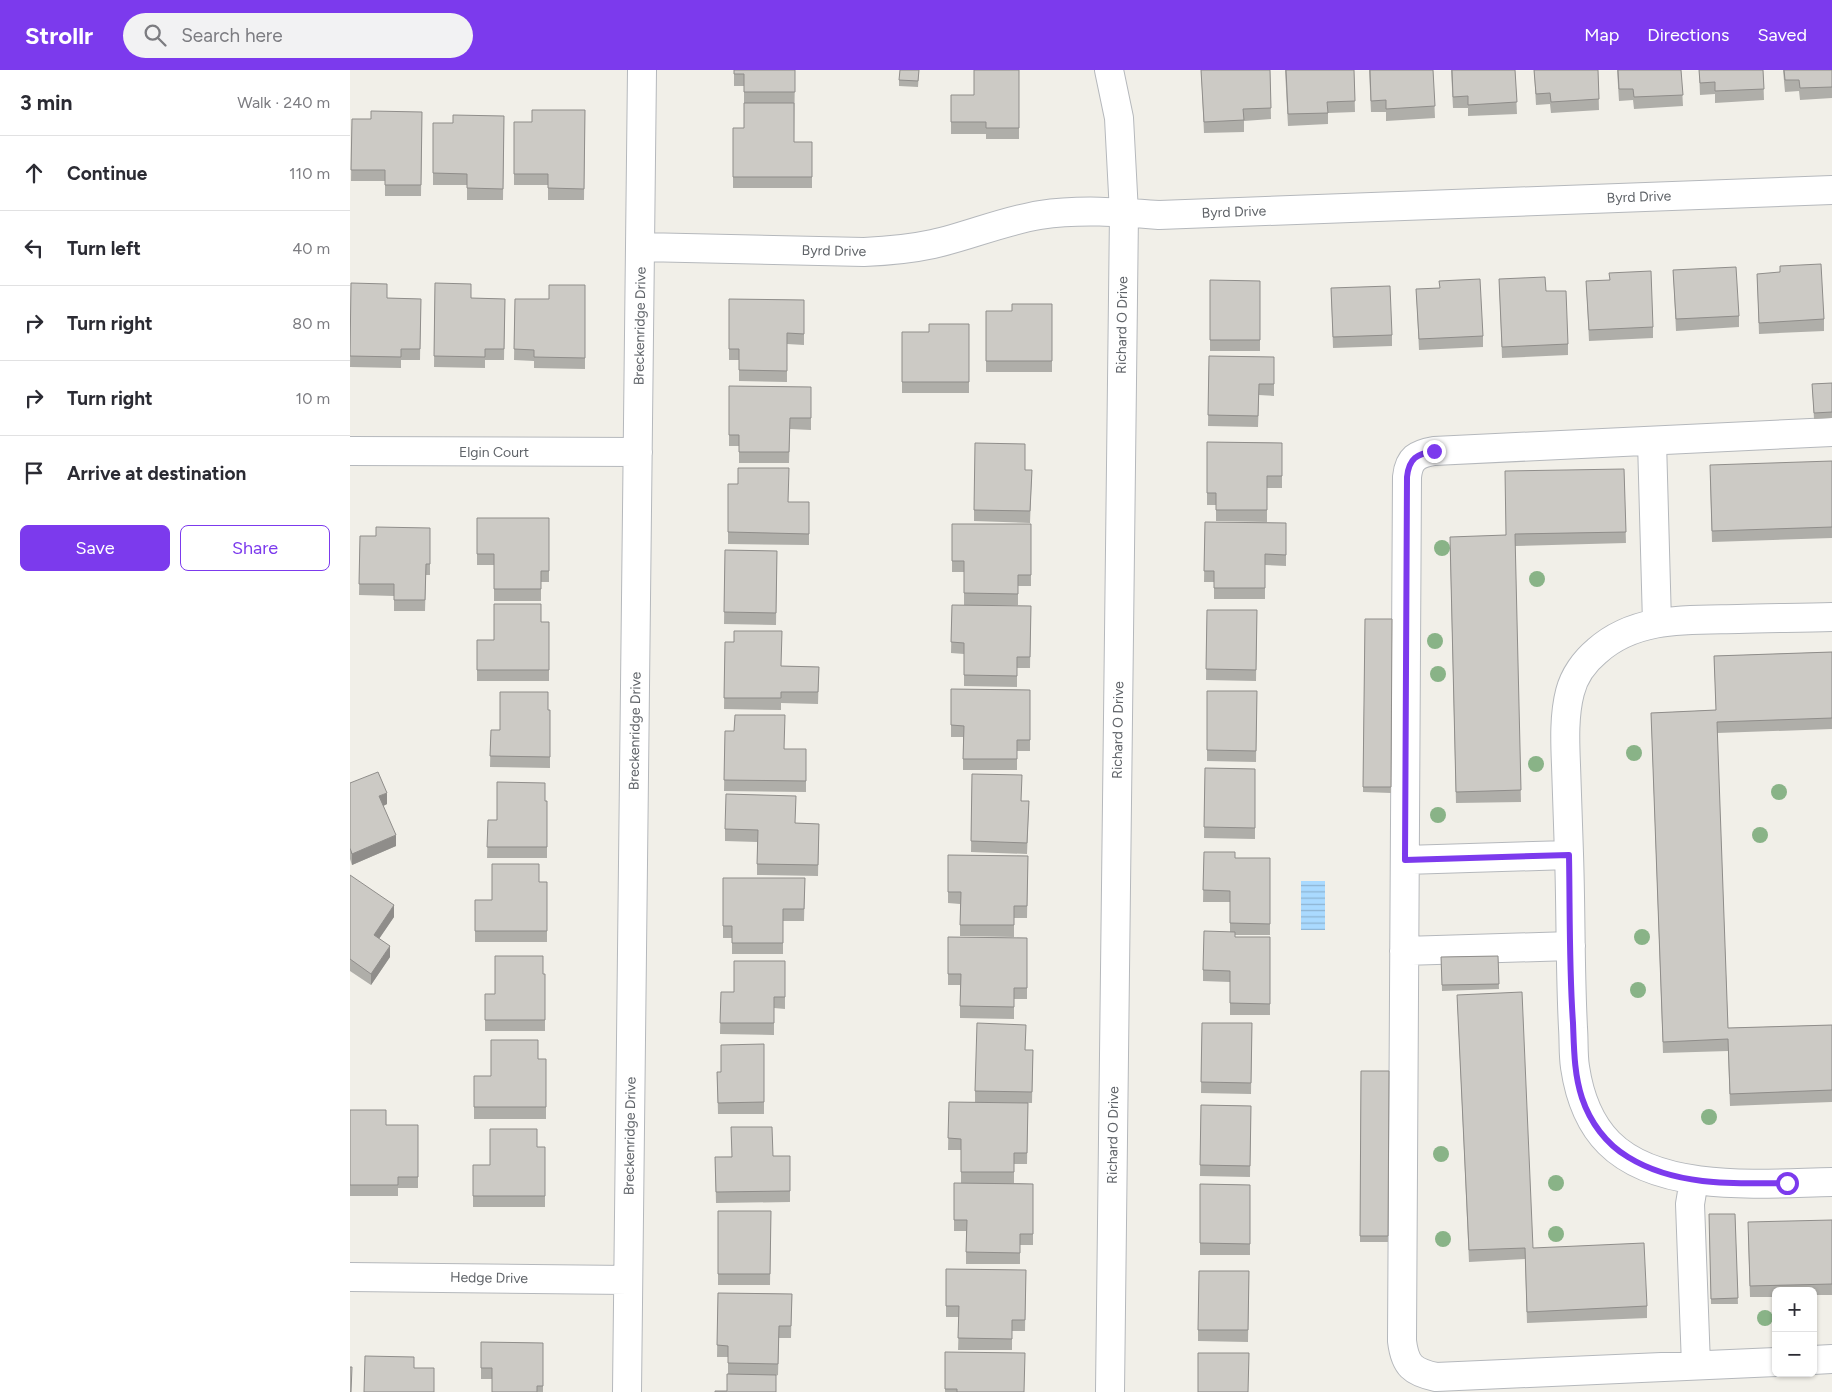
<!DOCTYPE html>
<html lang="en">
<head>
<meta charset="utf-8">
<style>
  :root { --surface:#fff; --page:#f2f2f3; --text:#2b2b33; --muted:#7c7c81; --line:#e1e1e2; --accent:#7c3aed }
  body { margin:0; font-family:Figtree,sans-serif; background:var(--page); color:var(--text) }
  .controls { position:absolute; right:15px; bottom:15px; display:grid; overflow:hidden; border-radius:8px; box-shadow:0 1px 4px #0004 }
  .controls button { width:45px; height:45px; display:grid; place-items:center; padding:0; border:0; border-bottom:1px solid var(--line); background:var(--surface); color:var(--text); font:25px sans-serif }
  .stop { position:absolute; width:15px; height:15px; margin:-11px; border:4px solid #7c3aed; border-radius:50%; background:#fff }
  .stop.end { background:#7c3aed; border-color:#fff; box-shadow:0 1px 5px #0008 }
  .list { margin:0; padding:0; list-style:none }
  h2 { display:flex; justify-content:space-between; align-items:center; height:65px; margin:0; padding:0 20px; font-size:21px }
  h2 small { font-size:16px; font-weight:400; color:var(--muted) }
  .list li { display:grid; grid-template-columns:32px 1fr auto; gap:15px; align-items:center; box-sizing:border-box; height:75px; padding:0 20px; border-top:1px solid var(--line) }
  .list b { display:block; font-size:19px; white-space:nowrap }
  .list em { font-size:16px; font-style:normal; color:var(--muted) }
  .actions { display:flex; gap:10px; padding:15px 20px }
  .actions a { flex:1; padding:11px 0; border:1px solid var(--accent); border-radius:8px; text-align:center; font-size:18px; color:var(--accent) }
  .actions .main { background:var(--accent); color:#fff }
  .icon { flex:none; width:28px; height:28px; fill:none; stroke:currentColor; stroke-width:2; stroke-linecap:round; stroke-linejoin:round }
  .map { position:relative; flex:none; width:1482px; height:1322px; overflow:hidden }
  header { display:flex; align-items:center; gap:30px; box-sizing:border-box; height:70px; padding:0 25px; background:var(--accent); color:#fff }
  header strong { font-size:24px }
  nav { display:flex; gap:28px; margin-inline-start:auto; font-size:18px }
  .search { width:350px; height:45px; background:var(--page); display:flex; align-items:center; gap:12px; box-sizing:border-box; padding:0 18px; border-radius:28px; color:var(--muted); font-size:19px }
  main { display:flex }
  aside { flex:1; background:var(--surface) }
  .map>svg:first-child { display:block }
</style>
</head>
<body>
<header>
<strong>Strollr</strong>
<div class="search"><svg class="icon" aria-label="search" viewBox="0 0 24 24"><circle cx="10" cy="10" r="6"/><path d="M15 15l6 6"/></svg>Search here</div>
<nav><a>Map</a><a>Directions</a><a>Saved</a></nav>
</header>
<main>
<aside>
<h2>3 min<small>Walk · 240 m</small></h2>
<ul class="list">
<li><svg class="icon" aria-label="ahead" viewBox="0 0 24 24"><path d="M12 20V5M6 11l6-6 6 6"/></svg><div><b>Continue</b></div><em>110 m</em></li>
<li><svg class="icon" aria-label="left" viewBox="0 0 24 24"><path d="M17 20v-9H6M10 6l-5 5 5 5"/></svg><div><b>Turn left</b></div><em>40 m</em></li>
<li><svg class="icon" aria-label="right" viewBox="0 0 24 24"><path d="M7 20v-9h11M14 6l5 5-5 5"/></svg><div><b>Turn right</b></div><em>80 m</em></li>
<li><svg class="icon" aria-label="right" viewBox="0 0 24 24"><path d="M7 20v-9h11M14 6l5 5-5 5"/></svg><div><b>Turn right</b></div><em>10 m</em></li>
<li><svg class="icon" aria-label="arrive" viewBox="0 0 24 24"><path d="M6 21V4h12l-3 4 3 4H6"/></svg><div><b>Arrive at destination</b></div></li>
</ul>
<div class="actions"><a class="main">Save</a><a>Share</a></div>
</aside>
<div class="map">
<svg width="1482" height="1322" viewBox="0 0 1482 1322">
  <defs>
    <pattern id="water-rules" width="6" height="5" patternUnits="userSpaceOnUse" patternTransform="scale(1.25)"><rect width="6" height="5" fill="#aadaff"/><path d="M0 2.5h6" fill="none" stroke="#8eb4d2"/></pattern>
  </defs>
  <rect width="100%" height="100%" fill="#f1efe8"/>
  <path fill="url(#water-rules)" d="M951 811H975V860H951Z"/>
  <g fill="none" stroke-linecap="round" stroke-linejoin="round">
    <g stroke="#b5b8bc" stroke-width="30">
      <path id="minor" d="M759 0 769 48 774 143 760 1322
        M291 177 514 182C537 181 560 179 583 174 619 166 653 151 690 145 729 139 770 142 809 145L1482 120
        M1302 371 1307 553
        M0 381 288 382
        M1482 547C1451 548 1419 548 1388 549 1339 550 1286 546 1247 581 1235 591 1224 606 1220 622 1214 645 1215 671 1216 695 1217 725 1218 755 1219 784 1221 842 1220 900 1223 958 1224 971 1223 984 1225 997 1229 1024 1239 1053 1259 1073 1310 1124 1416 1113 1482 1112
        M1055 790 1219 785
        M1054 881 1221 876
        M1344 1110 1340 1134 1346 1295
        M0 1207 278 1210
        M1463 1290 1482 1289
        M1426 1292 1086 1307C1063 1302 1055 1296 1052 1271L1057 407C1059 388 1067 384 1084 381L1482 362
        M277 1322 292 0"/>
    </g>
    <use href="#minor" stroke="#fff" stroke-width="28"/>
  </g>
  <g fill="#89b387">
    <circle cx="1092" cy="478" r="8"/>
    <circle cx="1187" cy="509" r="8"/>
    <circle cx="1085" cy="571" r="8"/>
    <circle cx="1088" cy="604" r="8"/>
    <circle cx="1284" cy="683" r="8"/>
    <circle cx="1186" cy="694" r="8"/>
    <circle cx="1429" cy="722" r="8"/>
    <circle cx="1088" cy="745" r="8"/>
    <circle cx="1410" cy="765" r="8"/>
    <circle cx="1292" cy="867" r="8"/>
    <circle cx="1288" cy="920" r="8"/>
    <circle cx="1359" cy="1047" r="8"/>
    <circle cx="1091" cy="1084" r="8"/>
    <circle cx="1206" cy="1113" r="8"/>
    <circle cx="1206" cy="1164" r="8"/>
    <circle cx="1093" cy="1169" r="8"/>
    <circle cx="1415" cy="1248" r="8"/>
  </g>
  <path fill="#afaea9" d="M384 0H445L444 72H462V118H383V58H394V16H384Z
    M569 0 568 17 549 16V10Z
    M669 0V69H636V64H601V25H624Z
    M851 0H920L921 49 894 51V62L854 63Z
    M935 0H1004L1005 42 978 43V54L938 56Z
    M1019 0H1083L1085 48 1036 51V42H1021Z
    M1101 0H1165L1167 44 1118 46V38H1103Z
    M1184 0H1248L1249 40 1201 43 1200 34 1186 35Z
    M1267 0H1331L1333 36 1284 39 1283 30 1269 31Z
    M1349 0H1413L1414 30 1365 33V24L1350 25Z
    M1433 0H1482V28L1450 30 1449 21 1435 22Z
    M235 40 234 130H198V115H164V52H182Z
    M72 42 71 126H35V111H1L2 49H21Z
    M154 46 153 130H117V115H83V53H103Z
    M1323 200 1389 246V257L1326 261Z
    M1407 204 1474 249V261L1409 264Z
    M1149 209 1196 221 1218 274V285L1152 288Z
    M910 211V281H860V270Z
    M1236 211 1303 257V268L1239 271Z
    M1 213 37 228 71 229 70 290H51V298L0 297Z
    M85 213 121 228 155 229 154 290H135V298L84 297Z
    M235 215V299L184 298V291L164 290 165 229H199Z
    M981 218 1042 265V276L983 278Z
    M1066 219 1133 266V277L1069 280Z
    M379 229 454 230V275L437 274V312L389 311V290H379Z
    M702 234V302H636V241H662Z
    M619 254V323H552V262H579Z
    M859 286 924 287V326L909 325 908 357 858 356Z
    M1482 313V348L1464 349 1462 314Z
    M379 316 461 317V360L440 359 439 393H389V376H379Z
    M857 372 932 373V418H917V452L866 451V435H857Z
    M1482 391V468L1362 472 1360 406Z
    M1274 399 1276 473 1165 476 1171 732 1106 733 1100 478 1156 465Z
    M675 400H682L680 453 624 451V440Z
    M438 432H459V475L378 474V462Z
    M127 448H199V512H191V531H144V495H127Z
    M855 452 936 453V496L915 495V529H864V512H854Z
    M602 454H681V516H668V535H614V502H602Z
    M80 458V505H76L75 541H44V526L9 525 10 466H26Z
    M375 480 427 481 426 555 374 554Z
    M602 535 681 536 680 598H667V617L614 616V584L601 583Z
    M857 540H907L906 611 856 610Z
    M1015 549H1042L1041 723 1013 722Z
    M191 552H199V611H127V570H144Z
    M375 572 431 596 469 597 468 634 431 633V640L374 639Z
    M1482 582V659L1367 663 1378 958 1482 955V1032L1380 1036 1378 981 1313 983 1301 643 1366 640 1364 586Z
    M601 619 680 620V681H667V700H613V667H601Z
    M857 621H907L906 692 857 691Z
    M198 640H200V698L140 697 141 660H150Z
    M375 661 435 679H456V722L374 721Z
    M855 698 905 699V769L854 768Z
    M622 704 672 731H679L677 784 621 782Z
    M0 713 37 734 33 736 46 776 2 795 0 789Z
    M197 731V788H137L138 750H147Z
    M445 753 469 754 468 806 407 805V772L375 771V759Z
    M854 782 885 788H920V865H885V867H920V945H880V912L853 911V900L880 862V832H853Z
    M598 785 678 786 677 848H664V867L610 866V834L598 833Z
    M0 805 44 847 29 869 40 887 21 915 0 901Z
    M373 808H455L454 851H433V884H382V868H373Z
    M189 812H197V872H125V830H142Z
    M598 867 677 868V929H664V949L610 948V915H598Z
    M1148 886 1149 919 1092 921 1091 887Z
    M435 891V939L424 938V965L370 964 371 922H384Z
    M193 904H195V961H135V924H145Z
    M1107 925 1183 1178 1297 1236V1248L1177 1253 1175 1189 1119 1192Z
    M852 953H902L901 1024 851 1023Z
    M414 974V1044H368L367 1002H371Z
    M676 980H683L682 1033H678L677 1094H664V1113L683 1114V1175H670V1194H616V1161H604V1113H611V1080H598L599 1032H625V1021Z
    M188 989H196V1049H124V1006H141Z
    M1011 1001H1039L1038 1172H1010Z
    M851 1035 901 1036 900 1107 850 1106Z
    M0 1040 36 1055H68V1118H48V1126H0Z
    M187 1077H195V1137H123V1095H140Z
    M440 1086V1132L366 1133 365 1087Z
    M850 1114 900 1115V1185H850Z
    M421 1141 420 1215H368V1204Z
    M1359 1144H1385L1388 1234H1361Z
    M1482 1150V1225H1463V1221H1426V1227H1400L1398 1164Z
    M596 1199 676 1200 675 1261H662V1280H608L609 1247H596Z
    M899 1201 898 1272 848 1271V1260Z
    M368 1223 442 1224 441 1268H429L428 1305 377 1321 378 1304V1287H367Z
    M131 1272 193 1273V1322H142V1309H131Z
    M595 1282 674 1322H595Z"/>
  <path fill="#8f8d8a" d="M37 723V734L29 738V726Z
    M46 765V776L2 795V784Z
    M44 835V847L24 876V865Z
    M40 876V887L21 915V904Z"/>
  <path fill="#cccac5" stroke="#8f8d8a" d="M384 0H445V22H394V4H384Z
    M550 0H569L568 11 549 10Z
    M624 0H669V58H636V52H601V25H624Z
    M851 0H920L921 38 893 39 894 50 854 52Z
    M936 0H1004L1005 31 977 32 978 43 938 44Z
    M1020 0H1083L1085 36 1036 39V30L1021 31Z
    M1102 0H1165L1167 32 1118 35V26L1103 27Z
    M1184 0H1248L1249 29 1201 32 1200 23 1186 24Z
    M1268 0H1331L1333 25 1284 27 1283 19H1269Z
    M1349 0H1413L1414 19 1365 21V12L1350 13Z
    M1434 0H1482V17L1450 18 1449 10H1435Z
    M394 33H444V72H462V107H383V58H394Z
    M182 40H235L234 119 198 118V104H164V52H182Z
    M21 41 72 42 71 115H35V100H1L2 49H21Z
    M103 45 154 46 153 119 117 118V104L83 103V53H103Z
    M1471 194 1474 249 1409 253 1407 204 1430 202V196Z
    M1386 197 1389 246 1326 249 1323 200Z
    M1301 201 1303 257 1239 260 1236 211 1260 210 1259 203Z
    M1195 207 1196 221H1216L1218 274 1152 277 1149 209Z
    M1130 209 1133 266 1069 269 1066 219 1090 218 1089 211Z
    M860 210 910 211V270H860Z
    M1 213 37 214V228L71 229 70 279H51V287L0 286Z
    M85 213 121 214V228L155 229 154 279H135V287L84 286Z
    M199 215H235V288L184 287V280L164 279 165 229H199Z
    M1040 216 1042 265 983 267 981 218Z
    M379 229 454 230V264L437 263V301L389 300V279H379Z
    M662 234H702V291H636V241H662Z
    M579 254H619V312H552V262H579Z
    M859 286 924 287V314H909L908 346 858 345Z
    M1482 313V342L1464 343 1462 314Z
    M379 316 461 317V348H440L439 382H389V365H379Z
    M857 372 932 373V406H917V440H866V423H857Z
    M625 373 675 374V400H682L680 441 624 440Z
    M1482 391V457L1362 461 1360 395Z
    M388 398H439L438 432H459V464L378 462V414H388Z
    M1274 399 1276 462 1165 464 1171 720 1106 722 1100 467 1156 465 1155 401Z
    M127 448H199V501H191V519H144V484H127Z
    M855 452 936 453V485L915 484V518H864V501H854Z
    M602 454H681V505H668V524L614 523V491H602Z
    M26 457 80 458V494H76L75 530H44V514H9L10 466H26Z
    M375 480 427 481 426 543 374 542Z
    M144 534H191V552H199V600H127V570H144Z
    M602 535 681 536 680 587H667V606L614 605V573L601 572Z
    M857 540H907L906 600 856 599Z
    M1015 549H1042L1041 717H1013Z
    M384 561H432L431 596 469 597 468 622H431V628H374L375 572H384Z
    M1482 582V648L1367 652 1378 958 1482 955V1020L1380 1024 1378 969 1313 972 1301 643 1366 640 1364 586Z
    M601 619 680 620V670H667V689H613L614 656 601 655Z
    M857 621H907L906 681 857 680Z
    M150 622H198V640H200V687L140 686 141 660H150Z
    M385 645H435L434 679H456V711L374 710 375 661H384Z
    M855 698 905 699V758L854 757Z
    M28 702 37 723 29 726 46 765 2 784 0 778V713Z
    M622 704 672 705 671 731H679L677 773 621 771Z
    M147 712 195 713V731H197V777H137L138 750H147Z
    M376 724 446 726 445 753 469 754 468 795 407 794 408 760 375 759Z
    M854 782H885V788H920V854L880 853V821L853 820Z
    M598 785 678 786 677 836H664V855H610L611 822H598Z
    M142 794H189V812H197V861H125V830H142Z
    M0 805 44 835 24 865 40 876 21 904 0 889Z
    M373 808H455L454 839H433V873H382V856H373Z
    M854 861 885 862V867H920V934L880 933V901L853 900Z
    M598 867 677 868V918H664V937L610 936 611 904H598Z
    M145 886H193V904H195V950H135V924H145Z
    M1148 886 1149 914 1092 915 1091 887Z
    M384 891H435V927H424V953H370L371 922H384Z
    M1172 922 1183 1178 1294 1173 1297 1236 1177 1242 1175 1178 1119 1180 1107 925Z
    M627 953 676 955 675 980H683L682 1022 625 1021Z
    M852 953H902L901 1013 851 1012Z
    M141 970H188V989H196V1037H124V1006H141Z
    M414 974V1032L368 1033 367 1002H371V975Z
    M1011 1001H1039L1038 1166H1010Z
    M599 1032 678 1033 677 1083H664V1102H611V1069L598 1068Z
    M851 1035 901 1036 900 1096 850 1095Z
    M0 1040H36V1055H68V1107H48V1115H0Z
    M381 1057H422L423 1086H440V1121L366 1122 365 1087H382Z
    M140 1059H187V1077H195V1126H123V1095H140Z
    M604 1113 683 1114V1164H670V1183L616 1182 617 1150H604Z
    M850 1114 900 1115V1174L850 1173Z
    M368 1141H421L420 1204H368Z
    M1359 1144H1385L1388 1228 1361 1229Z
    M1482 1150V1214L1400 1216 1398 1152Z
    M596 1199 676 1200 675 1250H662V1269L608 1268 609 1236H596Z
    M849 1201H899L898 1260H848Z
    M368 1223 442 1224 441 1256H429L428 1294 378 1293V1276L367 1275Z
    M131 1272 193 1273V1316H187V1322H142V1298H131Z
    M595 1282 675 1283 674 1322H607V1319H595Z
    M848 1283H899L898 1322H848Z
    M15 1286 64 1287V1298H84V1322H14Z
    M0 1297H2L1 1322H0Z
    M377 1304 426 1305V1322H365V1321H377Z"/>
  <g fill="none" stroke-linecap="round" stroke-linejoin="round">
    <path stroke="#7c3aed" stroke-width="6" d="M1084 381C1067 384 1059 388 1057 407L1055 790 1219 785C1220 841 1219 897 1223 953 1224 978 1224 1004 1232 1028 1240 1052 1256 1074 1278 1087 1325 1116 1383 1114 1437 1113"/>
  </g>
  <g text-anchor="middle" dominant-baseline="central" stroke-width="4" stroke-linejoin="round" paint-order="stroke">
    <g font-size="14" fill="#5f6368" stroke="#fff">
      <text transform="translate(1289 127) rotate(-2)">Byrd Drive</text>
      <text transform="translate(884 142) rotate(-2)">Byrd Drive</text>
      <text transform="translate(484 181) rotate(1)">Byrd Drive</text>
      <text transform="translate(772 255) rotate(-89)">Richard O Drive</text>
      <text transform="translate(290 256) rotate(-89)">Breckenridge Drive</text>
      <text x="144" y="382">Elgin Court</text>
      <text transform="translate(768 660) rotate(-89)">Richard O Drive</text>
      <text transform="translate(285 661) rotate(-89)">Breckenridge Drive</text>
      <text transform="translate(763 1065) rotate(-89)">Richard O Drive</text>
      <text transform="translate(280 1066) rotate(-89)">Breckenridge Drive</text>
      <text transform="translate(139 1208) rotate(1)">Hedge Drive</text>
    </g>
  </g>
</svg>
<div class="controls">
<button>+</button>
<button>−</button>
</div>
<div class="stop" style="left:1437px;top:1113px"></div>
<div class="stop end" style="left:1084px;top:381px"></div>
</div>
</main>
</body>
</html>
